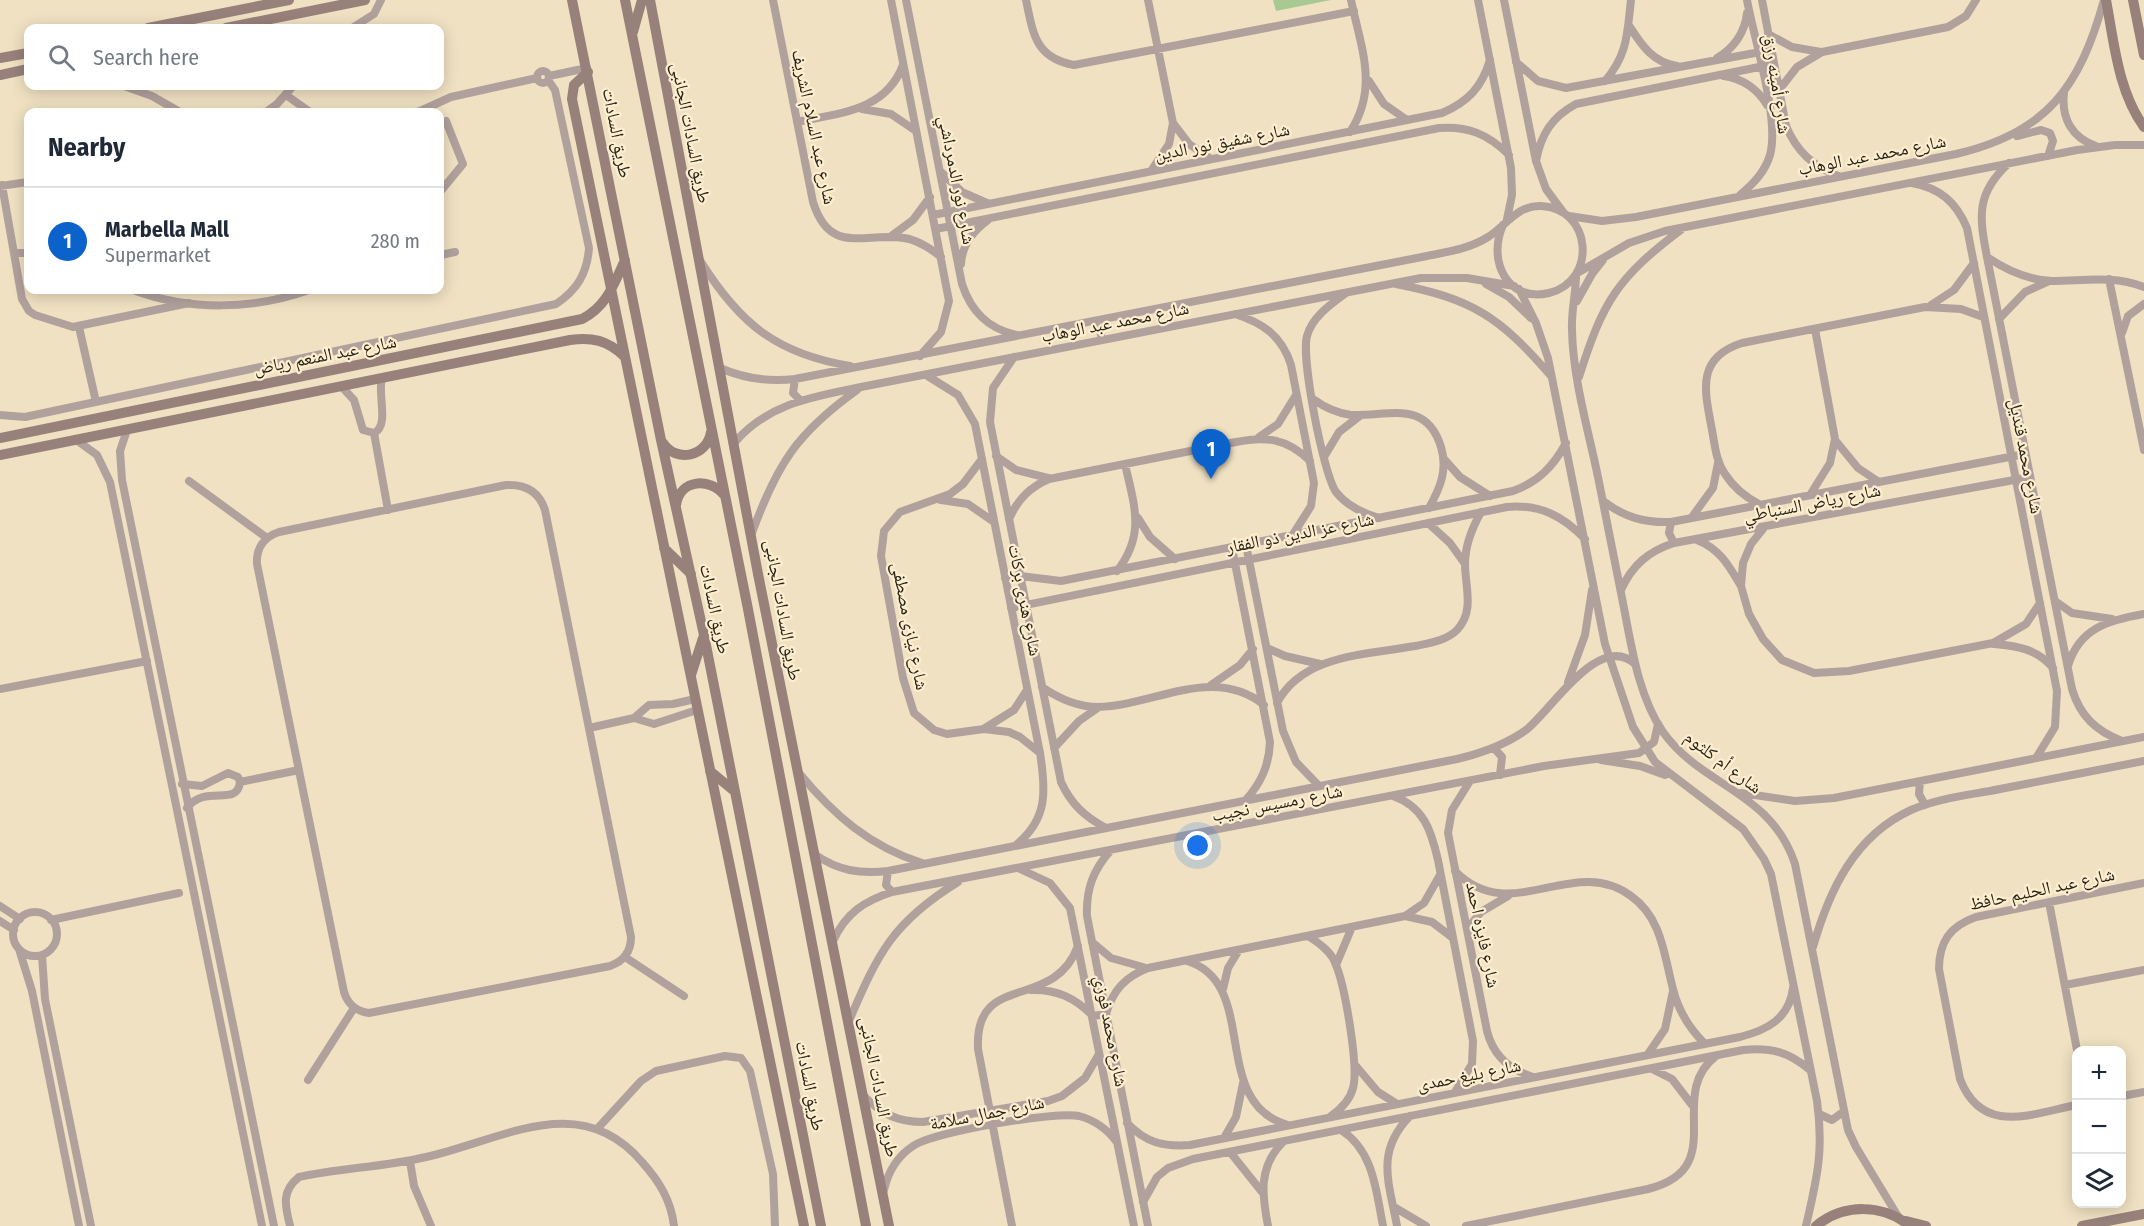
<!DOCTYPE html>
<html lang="en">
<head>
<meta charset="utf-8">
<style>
  :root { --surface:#fff; --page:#f6f6f7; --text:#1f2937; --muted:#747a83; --line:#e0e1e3; --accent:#0b62cb }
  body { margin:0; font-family:"Fira Sans Condensed","Noto Naskh Arabic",sans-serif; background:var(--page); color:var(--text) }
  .controls { position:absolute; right:18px; bottom:18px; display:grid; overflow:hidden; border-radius:12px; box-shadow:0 3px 15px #0003 }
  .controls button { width:54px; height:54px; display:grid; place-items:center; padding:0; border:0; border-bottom:2px solid var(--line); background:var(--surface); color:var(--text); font:30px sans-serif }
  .you { position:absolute; left:1198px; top:846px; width:21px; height:21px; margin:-15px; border:4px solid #fff; border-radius:50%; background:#1a73e8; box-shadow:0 0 0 9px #1a73e833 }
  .badge { display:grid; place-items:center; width:39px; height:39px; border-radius:50%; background:var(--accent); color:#fff; font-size:20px; font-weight:700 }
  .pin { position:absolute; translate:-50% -50px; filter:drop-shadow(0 2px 3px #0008) }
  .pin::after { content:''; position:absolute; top:32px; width:21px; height:18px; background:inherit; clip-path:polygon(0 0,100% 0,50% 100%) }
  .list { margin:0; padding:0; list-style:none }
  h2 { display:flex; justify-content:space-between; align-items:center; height:78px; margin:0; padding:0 24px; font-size:26px }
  h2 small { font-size:20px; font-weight:400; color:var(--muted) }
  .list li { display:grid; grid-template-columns:39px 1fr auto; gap:18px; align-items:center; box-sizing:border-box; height:108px; padding:0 24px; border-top:2px solid var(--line) }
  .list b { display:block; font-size:22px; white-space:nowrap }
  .list p { margin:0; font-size:20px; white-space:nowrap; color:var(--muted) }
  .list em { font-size:20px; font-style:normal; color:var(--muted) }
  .icon { flex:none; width:33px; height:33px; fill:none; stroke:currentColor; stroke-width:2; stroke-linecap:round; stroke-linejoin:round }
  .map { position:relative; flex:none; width:2144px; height:1226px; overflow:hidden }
  .search { position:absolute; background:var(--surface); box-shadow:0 3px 15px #0003; left:24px; top:24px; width:420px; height:66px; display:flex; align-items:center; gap:15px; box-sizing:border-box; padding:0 21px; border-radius:12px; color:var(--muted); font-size:22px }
  .panel { position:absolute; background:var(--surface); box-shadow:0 3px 15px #0003; left:24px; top:108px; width:420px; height:186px; border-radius:12px }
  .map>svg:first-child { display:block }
</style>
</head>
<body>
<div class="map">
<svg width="2144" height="1226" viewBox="0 0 2144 1226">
  <rect width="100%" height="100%" fill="#f0e1c2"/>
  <path fill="#a9c992" d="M1273 0H1331L1276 11Z"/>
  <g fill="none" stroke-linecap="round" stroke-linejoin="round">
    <path stroke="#b1a19d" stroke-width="8" d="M773 0 813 202C830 256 864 232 904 238 918 240 930 248 941 257
      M891 0 949 301 941 332 920 356
      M906 0 962 284C971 311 987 328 1016 335
      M1026 0C1033 33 1035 58 1074 65L1354 11
      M1148 0 1173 123 1169 144 1151 171
      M1478 0 1511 168 1512 195 1507 219
      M1504 0 1536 161 1546 189 1563 212
      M1762 0 1786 126C1797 152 1813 166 1838 176
      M1630 27C1642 46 1654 63 1677 66
      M352 28 374 14 381 0
      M1768 34 1792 47 1821 52
      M1717 58C1733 49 1745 33 1747 13
      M1516 62 1538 81 1566 88 1771 50
      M537 77a6 6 0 1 1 12 0a6 6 0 1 1-12 0Z
      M549 76 587 68
      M1724 76C1743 79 1757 88 1767 105
      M1369 81 1384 104 1407 120
      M1605 81C1628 54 1627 34 1631 0
      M124 86 152 96 180 112
      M1779 90 1797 67 1822 52 1948 27 1966 16 1976 0
      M2064 93C2061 118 2072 138 2096 146
      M286 95 310 112
      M862 109 891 114 916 131
      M266 112 277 104 293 86
      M418 112 451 97 537 78
      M797 122C839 113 886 111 903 65
      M1173 123 1189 144 1211 159
      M1350 132C1379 88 1361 48 1351 0
      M2017 136 2041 130 2050 133 2053 141 2048 156
      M1536 161C1541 134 1552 117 1576 104L1774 64
      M2009 163C1976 193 1979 216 1987 257L2072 689C2080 716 2096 731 2122 741
      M941 172 962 192 987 203
      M1912 183C1940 188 1956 202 1967 228L2057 691 2055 727 2036 758
      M2 185 22 299 29 311 35 315 73 327 189 303
      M0 186 28 182
      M440 192 463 164 446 121
      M1740 195C1753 184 1765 172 1770 155 1780 119 1754 39 1747 0
      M933 215 1442 113C1468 102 1482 87 1490 60
      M1569 216 1602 221 1636 217 1956 154C2047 133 2080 87 2104 0
      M936 229 1439 128C1468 126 1488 134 1509 155
      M890 237 913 220 930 197
      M14 253H28
      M440 255 455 252
      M1987 257C2006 270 2028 280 2052 281 2084 281 2112 275 2144 287
      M701 262C740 324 777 354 850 366
      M961 264C962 245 973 231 988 220
      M1579 272 1629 243 1665 231 2077 150 2115 145H2144
      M1576 275C1576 293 1571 312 1572 330 1573 379 1588 429 1598 477 1606 517 1614 558 1622 598 1631 642 1637 694 1663 732 1702 787 1771 791 1795 864L1848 1130 1856 1147 1899 1218
      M2109 279 2144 450
      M1396 284C1473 299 1500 317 1551 376
      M1486 284 1509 297 1531 318
      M1519 289 1536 323 1548 358 1605 644 1633 727 1655 762 1743 829 1764 859 1771 874 1817 1101C1824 1151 1817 1178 1806 1226
      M133 290C189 311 253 310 309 290
      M1346 293C1331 304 1312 317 1307 336 1301 358 1323 473 1336 492 1347 506 1362 513 1379 518
      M1577 301 1592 274 1603 260
      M1931 305 1954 290 1974 263
      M1235 314C1263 323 1282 336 1291 365L1314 483 1311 506 1292 536
      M1999 319 2025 292 2049 281
      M1098 321 1102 340
      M79 327 96 402
      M2122 333 2128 316 2144 304
      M1014 357 993 388 990 422 1061 782C1071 804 1085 817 1106 828
      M720 368C745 379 768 382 795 379L1427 256C1447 252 1469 249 1488 237 1506 226 1517 205 1541 206 1592 208 1598 281 1549 293 1507 303 1487 260 1503 225
      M926 375 958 395 975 424 1040 753C1046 791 1048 819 1016 845
      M1579 377C1603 301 1617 278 1682 229
      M795 379 793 393 800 400
      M341 386 354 400 363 430 374 433C390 426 377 394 382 378
      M1313 399C1324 407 1336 413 1351 415 1387 417 1426 398 1441 447 1448 470 1440 488 1429 508
      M0 415 25 417 556 304C577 290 587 274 589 248L555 90 548 80
      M127 430 120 451 122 480 274 1226
      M374 433 388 510
      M1259 437 1278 424 1296 395
      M75 439 97 455 110 482 262 1226
      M1835 440 1858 468 1879 482
      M735 442C769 403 813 397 861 387L1421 278H1467L1514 286
      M996 456 1016 470 1048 478
      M1324 457 1339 432 1361 415
      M982 459 963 484 950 494 900 512 884 531 881 556 903 678 914 713 934 730 947 734 984 729 1009 732 1020 737 1040 753
      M1444 459 1460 477 1490 496
      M189 481 267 538
      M506 485C525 484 539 491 545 510L631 937C631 952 624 961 610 966L369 1013C356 1011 348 1005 344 992L257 564C256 548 264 537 279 532Z
      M1810 495 1830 463 1835 439 1815 329
      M941 500 968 504 994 522
      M1603 501C1624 517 1644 523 1671 522L2025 454
      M1759 504C1745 497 1734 488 1725 474 1716 461 1715 446 1712 430 1705 392 1695 358 1742 343L1925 307 1961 309 1983 317
      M1692 517 1713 488 1718 463
      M1138 518 1150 537 1175 559
      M1009 519C1018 499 1030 487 1049 479L1236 442C1265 436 1287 438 1310 461
      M1671 522 1669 533 1674 543
      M1428 523 1450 543 1465 564
      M1763 529 1751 544 1743 563 1741 586 1749 614 1763 639 1782 660 1814 673 1849 671 1993 643 2026 624 2040 603
      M752 533C777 464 797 433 857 390
      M1697 540C1720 549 1729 566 1741 586
      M1246 545 1283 731 1296 762 1319 786
      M1232 548 1270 742C1269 766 1261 783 1245 801
      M1117 571C1146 534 1134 505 1125 464
      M1005 578 1020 576 1061 581 1513 491C1538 482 1553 467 1566 443
      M1621 590C1632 565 1649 551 1674 543L2030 477
      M2055 601 2072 613 2112 619
      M1011 608 1507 507C1540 504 1563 516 1585 539
      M1994 644C2018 646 2037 649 2053 668
      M1267 648 1285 656 1320 664
      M2068 666C2079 628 2109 620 2144 614
      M1568 682 1585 635 1592 590
      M1211 685 1240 665 1253 649
      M1042 687C1058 698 1077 707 1098 707 1154 706 1213 664 1264 705
      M0 689 147 661
      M1277 703C1303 654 1366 655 1415 646 1429 643 1446 641 1457 630 1475 611 1465 587 1465 564 1465 546 1472 528 1481 512
      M634 718 649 705 673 704 695 699
      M589 728 634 718 654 724 697 710
      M985 728 1014 710 1027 690
      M1054 748 1079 721 1099 707
      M1494 748 1502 757 1500 775
      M1601 760 1640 766 1665 775
      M799 773C834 815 869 846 922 863
      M1470 781 1452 810 1448 833 1487 1031C1493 1055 1510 1070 1533 1077
      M1920 781 1919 794 1925 805
      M240 782 299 770
      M182 784 202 786 228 773 238 777 240 782
      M1741 793 1795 801 1834 798 2144 737
      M1393 796C1424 807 1431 830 1438 860L1473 1041 1472 1064 1455 1092
      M187 808C206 783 237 808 240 782
      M1111 850C1093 870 1086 889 1087 916L1148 1226
      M814 854C839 871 859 874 888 871L1457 759C1482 753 1505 745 1526 730 1551 711 1599 631 1635 664
      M1020 869 1050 883 1070 908 1134 1226
      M888 871 886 885 892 892
      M1455 871C1511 928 1573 853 1631 896 1662 918 1664 955 1673 989 1678 1010 1690 1029 1705 1044
      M2049 902 2077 1050
      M0 906 20 919
      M13 934a22 22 0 1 1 44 0a22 22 0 1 1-44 0Z
      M1405 916 1424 903 1440 875
      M51 920 179 893
      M0 921 14 930
      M1467 929 1481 912 1508 896
      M1308 936C1319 943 1332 952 1336 965 1345 987 1359 1067 1353 1088 1350 1100 1341 1109 1331 1116
      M833 941C846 913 864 901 892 892L1544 766 1639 753 1654 742 1658 724
      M1092 942 1111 958 1143 967
      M1813 947C1829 891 1854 836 1911 810 1938 798 1971 795 2000 789 2048 780 2096 770 2144 761
      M19 949 32 991 79 1226
      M42 955 45 999 91 1226
      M625 957 684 996
      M1187 961C1261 983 1208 1103 1288 1125
      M1336 965 1352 927
      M2065 985 2144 970
      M1223 989 1228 968 1239 950
      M1031 990C1057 989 1075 998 1093 1016L1106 1014C1113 990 1125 977 1148 968L1405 916 1432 922 1453 938
      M849 1021C878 953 893 922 958 882
      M1648 1054 1665 1029 1673 991
      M1356 1066 1378 1092 1397 1104
      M1652 1069 1672 1079 1692 1105
      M308 1080 354 1008
      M864 1096C881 1114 898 1122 923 1122L1048 1101 1062 1096 1085 1078 1099 1054
      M2122 1096 2144 1092
      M2076 1105C2031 1114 1982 1136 1960 1079L1939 969C1939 942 1950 926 1976 917L2144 883
      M1819 1114 1832 1120 1843 1112
      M1127 1123C1146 1143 1164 1147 1190 1145L1740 1037C1767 1030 1789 1019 1793 988
      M598 1128 641 1081 656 1071 725 1056 741 1058 750 1071 773 1174 775 1226
      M1341 1130C1374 1151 1376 1191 1383 1226
      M1224 1138 1236 1117 1243 1083
      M1230 1152 1262 1192
      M410 1161 414 1186 431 1226
      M884 1190C888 1172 898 1156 913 1146 933 1132 1055 1111 1079 1116 1094 1120 1106 1128 1116 1141
      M1143 1202 1157 1177 1168 1168 1193 1159 1743 1050C1771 1047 1789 1052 1810 1070
      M1394 1207 1426 1226
      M290 1226C285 1206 281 1191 299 1177 341 1168 384 1167 426 1157 502 1140 580 1089 642 1162 659 1181 671 1200 674 1226
      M1012 1226 978 1049C974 970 1053 1013 1078 946
      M1268 1226C1262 1195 1258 1167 1283 1142
      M1397 1226C1389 1182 1375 1152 1410 1116
      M1466 1226 1648 1189C1732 1168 1664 1096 1716 1056"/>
    <path stroke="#99817b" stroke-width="10" d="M572 0 661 440 704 635 821 1226
      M625 0 747 604 866 1226
      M650 0 758 574 889 1226
      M2106 0C2114 42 2118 91 2144 127
      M2133 0 2144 55
      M148 28 289 0
      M226 28 365 0
      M633 32 642 0
      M0 58 28 53
      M588 72 574 85 572 99 804 1226
      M0 75 28 69
      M0 438 582 319C607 306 614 284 625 260
      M663 443C676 463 707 457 711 432
      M0 455 570 340C592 337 607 340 624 356
      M676 505C680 479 710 477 725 496
      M664 548 691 574
      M691 675 703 638
      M710 771 733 790
      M1906 1221 1926 1226
      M1816 1226C1844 1203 1883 1204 1910 1226
      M2082 1226 2144 1214"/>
  </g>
  <g text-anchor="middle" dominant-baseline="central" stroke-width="4.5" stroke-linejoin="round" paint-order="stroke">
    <g font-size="18" fill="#292418" stroke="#fdeecf">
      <text transform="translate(1777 84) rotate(81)">شارع أمينه رزق</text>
      <text transform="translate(814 127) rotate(78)">شارع عبد السلام الشريف</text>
      <text transform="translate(617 133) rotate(79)">طريق السادات</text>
      <text transform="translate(691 133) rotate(79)">طريق السادات الجانبى</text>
      <text transform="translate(1222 142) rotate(-11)">شارع شفيق نور الدين</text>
      <text transform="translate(1872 155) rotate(-11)">شارع محمد عبد الوهاب</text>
      <text transform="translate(957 180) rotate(79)">شارع نور الدمرداشي</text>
      <text transform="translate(1115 322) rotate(-11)">شارع محمد عبد الوهاب</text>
      <text transform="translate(325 355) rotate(-11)">شارع عبد المنعم رياض</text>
      <text transform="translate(2026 456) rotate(79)">شارع محمد قنديل</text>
      <text transform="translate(1812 503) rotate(-11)">شارع رياض السنباطي</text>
      <text transform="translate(1300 533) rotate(-11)">شارع عز الدين ذو الفقار</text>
      <text transform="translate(1025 600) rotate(79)">شارع هنرى بركات</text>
      <text transform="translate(715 609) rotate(78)">طريق السادات</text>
      <text transform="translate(783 610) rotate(80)">طريق السادات الجانبى</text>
      <text transform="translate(910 626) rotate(79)">شارع نيازى مصطفى</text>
      <text transform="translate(1723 762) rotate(37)">شارع أم كلثوم</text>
      <text transform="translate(1277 803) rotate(-11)">شارع رمسيس نجيب</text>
      <text transform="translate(2042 889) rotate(-12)">شارع عبد الحليم حافظ</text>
      <text transform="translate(1483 935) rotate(78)">شارع فايزه احمد</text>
      <text transform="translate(1111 1031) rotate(79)">شارع محمد فوزي</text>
      <text transform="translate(1469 1075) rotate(-11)">شارع بليغ حمدى</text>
      <text transform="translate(810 1086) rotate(79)">طريق السادات</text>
      <text transform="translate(879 1087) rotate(79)">طريق السادات الجانبى</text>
      <text transform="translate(987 1113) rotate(-11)">شارع جمال سلامة</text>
    </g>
  </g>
</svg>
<div class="controls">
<button>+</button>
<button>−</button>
<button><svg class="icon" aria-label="layers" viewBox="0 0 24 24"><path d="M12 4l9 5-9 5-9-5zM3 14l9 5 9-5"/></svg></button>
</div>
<div class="you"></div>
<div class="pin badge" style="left:1211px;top:479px">1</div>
<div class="search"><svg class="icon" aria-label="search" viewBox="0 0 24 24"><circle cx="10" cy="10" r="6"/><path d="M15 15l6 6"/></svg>Search here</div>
<section class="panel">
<h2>Nearby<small></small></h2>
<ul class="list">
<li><span class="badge">1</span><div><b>Marbella Mall</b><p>Supermarket</p></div><em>280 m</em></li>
</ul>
</section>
</div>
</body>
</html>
